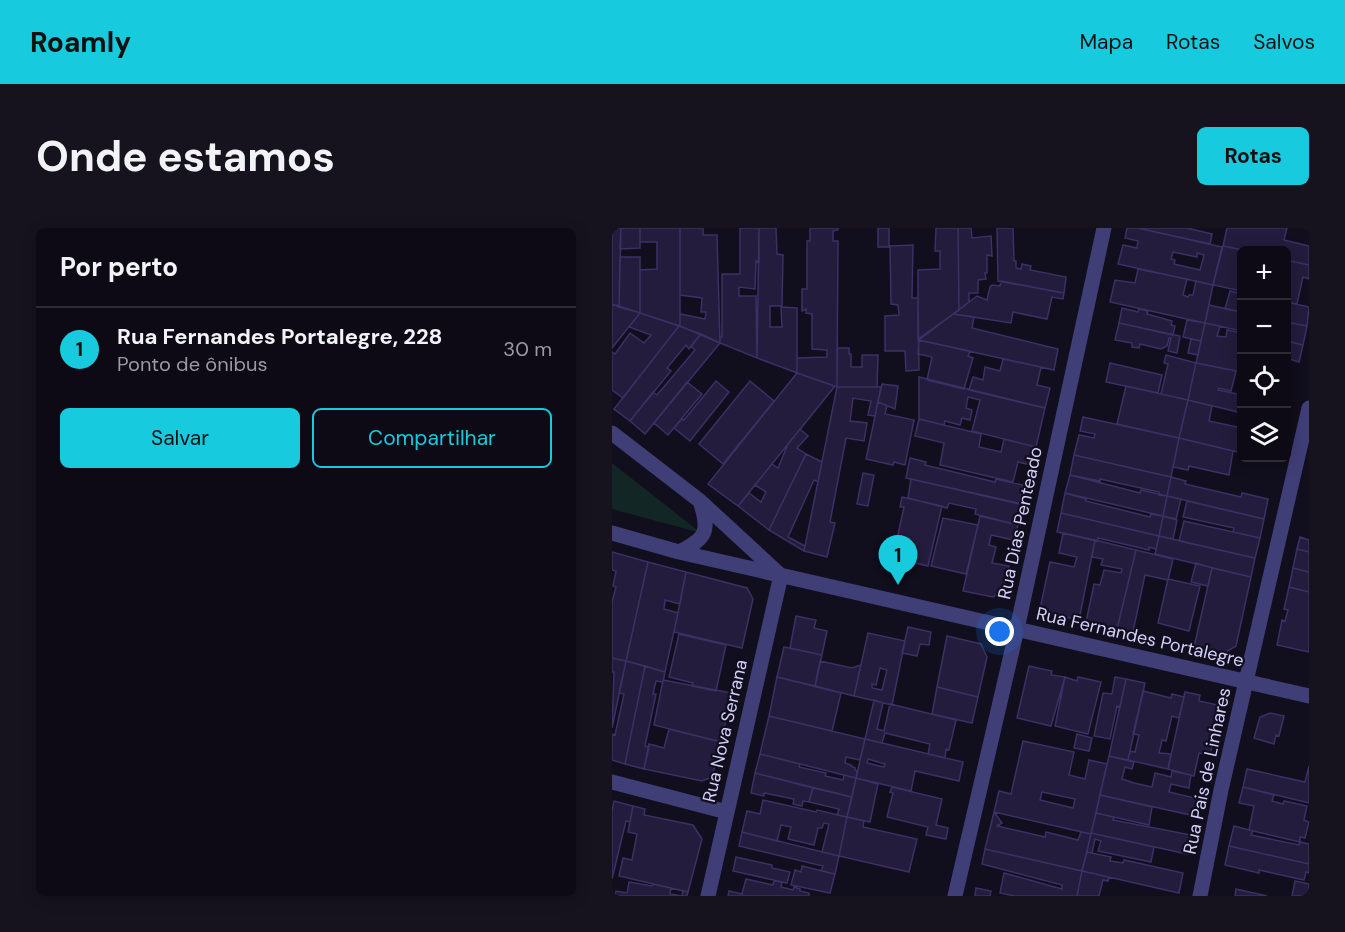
<!DOCTYPE html>
<html lang="pt">
<head>
<meta charset="utf-8">
<style>
  :root { --surface:#0d0a16; --page:#16131f; --text:#f1f3f6; --muted:#9a9aa1; --line:#2d2b35; --accent:#18cadd }
  body { margin:0; font-family:"DM Sans",sans-serif; background:var(--page); color:var(--text) }
  .controls { position:absolute; right:18px; top:18px; display:grid; overflow:hidden; border-radius:9px; box-shadow:0 3px 15px #0003 }
  .controls button { width:54px; height:54px; display:grid; place-items:center; padding:0; border:0; border-bottom:2px solid var(--line); background:var(--surface); color:var(--text); font:30px sans-serif }
  .you { position:absolute; left:388px; top:404px; width:21px; height:21px; margin:-15px; border:4px solid #fff; border-radius:50%; background:#1a73e8; box-shadow:0 0 0 9px #1a73e833 }
  .badge { display:grid; place-items:center; width:39px; height:39px; border-radius:50%; background:var(--accent); color:#111; font-size:20px; font-weight:700 }
  .pin { position:absolute; translate:-50% -50px; filter:drop-shadow(0 2px 3px #0008) }
  .pin::after { content:''; position:absolute; top:32px; width:21px; height:18px; background:inherit; clip-path:polygon(0 0,100% 0,50% 100%) }
  .list { margin:0; padding:0; list-style:none }
  h2 { display:flex; justify-content:space-between; align-items:center; height:78px; margin:0; padding:0 24px; font-size:26px }
  h2 small { font-size:20px; font-weight:400; color:var(--muted) }
  .list li { display:grid; grid-template-columns:39px 1fr auto; gap:18px; align-items:center; box-sizing:border-box; height:84px; padding:0 24px; border-top:2px solid var(--line) }
  .list b { display:block; font-size:22px; white-space:nowrap }
  .list p { margin:0; font-size:20px; white-space:nowrap; color:var(--muted) }
  .list em { font-size:20px; font-style:normal; color:var(--muted) }
  .actions { display:flex; gap:12px; padding:18px 24px }
  .actions a { flex:1; padding:14px 0; border:2px solid var(--accent); border-radius:9px; text-align:center; font-size:21px; color:var(--accent) }
  .actions .main { background:var(--accent); color:#111 }
  .icon { flex:none; width:33px; height:33px; fill:none; stroke:currentColor; stroke-width:2; stroke-linecap:round; stroke-linejoin:round }
  .map { position:relative; flex:none; width:697px; height:668px; overflow:hidden; border-radius:9px }
  header { display:flex; align-items:center; gap:36px; box-sizing:border-box; height:84px; padding:0 30px; background:var(--accent); color:#111 }
  header strong { font-size:28px }
  nav { display:flex; gap:33px; margin-inline-start:auto; font-size:21px }
  .intro { display:flex; align-items:center; justify-content:space-between; box-sizing:border-box; height:144px; padding:0 36px }
  h1 { margin:0; font-size:42px }
  .button { padding:15px 27px; border-radius:9px; background:var(--accent); color:#111; font-size:21px; font-weight:700 }
  main { display:flex; gap:36px; padding:0 36px }
  aside { flex:1; background:var(--surface); border-radius:9px; box-shadow:0 3px 15px #0003 }
  .map>svg:first-child { display:block }
</style>
</head>
<body>
<header>
<strong>Roamly</strong>
<nav><a>Mapa</a><a>Rotas</a><a>Salvos</a></nav>
</header>
<div class="intro"><h1>Onde estamos</h1><a class="button">Rotas</a></div>
<main>
<aside>
<h2>Por perto<small></small></h2>
<ul class="list">
<li><span class="badge">1</span><div><b>Rua Fernandes Portalegre, 228</b><p>Ponto de ônibus</p></div><em>30 m</em></li>
</ul>
<div class="actions"><a class="main">Salvar</a><a>Compartilhar</a></div>
</aside>
<div class="map">
<svg width="697" height="668" viewBox="0 0 697 668">
  <rect width="100%" height="100%" fill="#110e1d"/>
  <path fill="#122626" d="M0 235 89 305 0 281Z"/>
  <path fill="#231c3c" stroke="#3b3165" stroke-width="1.5" fill-rule="evenodd" d="M0 0H9L7 79 0 76Z
    M9 0H28V20L8 21Z
    M28 0H68V98L28 85V42L45 41V14H28Z
    M68 0H91V7H105L108 115 68 98V86L93 91 94 84H89L90 70 68 67Z
    M128 0H147V34L144 33 143 61 127 59V68H144L145 130 108 115V109H110V46H128Z
    M147 0H164L165 26 171 27 170 78H158V99H170L169 79 185 80V145L145 130Z
    M198 0H226V2L221 3V13H226L225 159 185 145V130L215 129V122L200 121V86L194 85V81L190 83V61H195V13H198Z
    M266 0H277V19H266Z
    M324 0H346L347 82 306 111V42L328 41V23H323Z
    M346 0H359L360 10 379 8 380 28 375 27V45H373L374 51 366 52V65H357V74L347 82Z
    M385 0H401L402 33H404V40L409 41 410 36 419 38 418 42 454 49 452 65 386 53Z
    M515 0H526L610 19 601 57 506 36 511 17 525 20 526 13 513 10ZM561 24 585 29V25L592 27 588 42 562 36 563 32 559 31Z
    M526 0H575L600 6 598 16Z
    M615 0H675L672 12 697 18V37L674 32V22H631L611 18Z
    M301 17 300 70H306L307 142 294 143 293 123H273V88L287 87 286 77 279 76 278 18Z
    M611 18 631 22 627 48 630 49V63L601 57Z
    M8 29H28V85L7 79Z
    M674 32 697 37V51L691 49 685 76 674 74Z
    M526 41 575 51 571 67 576 69 577 67H581L584 53 601 57 593 95 498 74 503 52 523 55Z
    M389 53 452 65 451 71 440 69 435 91 401 84 399 95 341 86 365 68 375 72 378 59 380 57 388 58Z
    M618 63 630 66V84L613 81Z
    M674 74 697 79 695 98 674 94Z
    M0 76 28 85 0 120Z
    M597 77 630 84V103L593 95Z
    M510 80 526 84 527 81 536 83 535 86 560 93 559 97 563 98 561 107 507 95Z
    M28 85 67 98 11 170 0 162V124L3 126 18 105 32 115 39 107 17 99Z
    M341 86 362 89 360 100 446 121 442 142 307 112Z
    M575 92 593 95 589 113 571 109Z
    M674 94 695 98 691 117 675 113Z
    M507 95 568 108 565 125 556 123 559 110H557L555 118 549 121 528 116 527 120 520 119V115L503 112Z
    M593 95 608 98 605 108 614 109 615 102 630 105V144L584 135Z
    M67 98 89 106 77 121 74 117 55 140 59 143 18 193 2 181Z
    M89 106 108 115 33 206 18 193 41 164 45 167 83 122 79 118Z
    M579 111 589 113 586 127 576 125Z
    M307 112 358 123 356 128 361 130 352 161 315 152 320 129 306 126Z
    M674 113 691 117 687 134 674 130Z
    M225 120H237V126H239V139H250V127H266L265 159H225Z
    M554 127 584 135 576 172 549 166 556 136 552 135Z
    M391 131 429 139 425 157 438 160 433 180 357 162 361 149 371 152 373 139 388 143Z
    M498 135 550 147 546 165 494 154Z
    M584 135 624 143 619 163 607 160 606 162 630 167V185L576 172Z
    M185 145 223 158 126 278 96 256Z
    M307 149 433 180 424 219 360 203 368 172 356 169 354 180 360 182 358 192 350 190 348 197 333 193 332 197 307 191Z
    M104 153 117 164 78 213 62 200 70 191 72 192Z
    M138 153 162 173 111 236 87 216Z
    M75 154 90 166 56 207 42 195Z
    M270 156 286 158 283 181 266 174Z
    M514 158 576 172 567 210 505 196Z
    M225 159H269L263 188 256 187 259 173 241 170 238 193 255 195 252 213 234 210 218 294 223 295 215 329 192 323Z
    M576 172 600 178 597 193 630 200V225L567 210Z
    M266 174 275 178 273 186 302 192 293 237 282 234 281 237 254 231Z
    M471 189 567 210 559 249 462 227 467 207 482 210 483 206 468 203Z
    M307 191 369 206 367 219 389 224 392 211 424 219 419 237 406 234 401 254 328 237 332 215 303 208Z
    M188 201 196 208 185 220 194 226 157 302 126 278 137 265 149 274 154 264 143 257 160 236 166 240 176 216Z
    M567 210 621 223 617 247 577 238 576 242 561 239Z
    M194 226 210 234 206 254 202 252 176 309 193 318 192 323 157 302Z
    M462 227 559 249 555 268 547 267V264L488 251V253L458 247Z
    M298 230 314 234 313 237 383 254 384 251 411 257 407 276 294 250Z
    M251 245 262 247 256 278 245 276Z
    M458 247 528 265 529 262 555 268 551 288 453 265Z
    M559 249 574 253 573 256 629 269 630 265 656 271 652 291 555 268Z
    M299 251 410 276 406 297 363 286 364 281 337 275 335 280 296 270Z
    M453 265 474 271V273L538 289 539 286 551 288 547 308 449 285Z
    M555 268 569 271 564 291 551 288Z
    M290 269 330 278 316 338 286 331 289 316 284 315 292 279H288Z
    M575 273 652 291 648 310 621 304 622 300 571 289Z
    M449 285 547 308 544 321 537 319V322L486 310 485 313 445 304Z
    M368 288 406 297 402 312 379 307 377 317 384 319 380 335 397 338 391 363 381 369 351 363Z
    M551 288 565 292 561 311 547 308Z
    M331 290 366 297 354 346 319 338Z
    M572 293 648 310 643 330 567 313Z
    M451 305 483 312 467 392 436 385 431 381 429 376 438 334 462 339 465 329 447 325Z
    M547 308 643 330 639 349 543 326Z
    M688 309 697 312V324L685 321Z
    M483 312 524 322 505 401 474 394 482 356 488 357 492 342 509 345 510 341 489 337 491 331 480 329Z
    M685 321 697 324V344L681 340Z
    M524 322 561 331 556 352 533 347 521 404 505 401Z
    M0 324 36 334 14 433 0 430V374L4 359 1 358 4 343 0 342Z
    M36 334 74 344 68 376 53 372 52 381 66 385 53 444 14 433Z
    M584 335 600 340 596 358 579 354Z
    M600 340 639 349 624 418 611 426 582 419Z
    M681 340 697 344V364L677 359Z
    M74 344 135 360 141 371 130 420 62 404Z
    M556 351 588 358 577 403 546 395Z
    M677 359 697 364V424L665 417 670 392 673 393 676 382 672 381Z
    M184 388 204 392 202 400 215 403 210 427 178 420Z
    M296 399 319 404 317 417 308 416 305 428 290 425Z
    M256 405 293 413 280 477 242 468ZM268 440 275 442 270 462 260 460V456L264 457Z
    M67 406 114 417 104 463 80 458 81 455 57 449Z
    M335 408 369 416 375 429 366 469 325 459Z
    M172 419 210 427 203 458 165 449Z
    M0 430 14 433 0 500 2 444H0Z
    M14 433 33 438 13 536 0 532V506L3 507 12 466 7 465Z
    M208 433 240 440 249 437 242 468 203 458Z
    M33 438 53 444 51 454 44 453 41 466H44L33 518 37 519 32 541 13 536Z
    M417 438 440 443 439 447 453 449 439 498 405 490Z
    M165 449 229 465 220 503 157 488Z
    M453 449 465 453 466 449 489 454 476 506 443 498Z
    M503 449 514 451 508 479 505 478 498 511 482 508 491 465 500 466Z
    M514 451 533 455 516 532 497 528Z
    M51 452 120 465 109 514 42 497Z
    M325 459 366 469 360 495 320 486Z
    M531 463 559 470 560 466 572 469 567 490 560 488 554 513 550 512 547 525 559 526 556 541 516 532 518 523 523 524 527 507 521 506Z
    M573 464 588 467 587 473 610 478 598 527 587 525 582 548 556 541Z
    M262 472 271 475 265 501 272 503 278 476 344 492 337 522 334 521 333 530 316 526 318 516 273 505 270 515 253 511Z
    M658 485 672 488 667 508 664 507 662 516 642 510 648 489Z
    M157 488 253 511 248 532 234 529 233 535 239 537V538L243 540V542L245 543 244 550 148 526Z
    M57 501 109 514 100 549 90 553 32 541 37 516 52 520Z
    M465 506 480 510 477 523 462 520Z
    M253 511 351 534 347 553 303 543 299 563 244 550ZM256 531 273 536 272 539 255 535Z
    M411 513 462 524 457 547 473 551 477 532 495 536 479 606 382 584 387 563 399 566ZM430 564 463 571 461 580 428 572Z
    M148 526 188 536 187 539 214 545 213 548 231 552 232 547 244 550 240 569 143 545Z
    M497 528 522 534 520 541 513 539 510 551 522 555 540 559 543 545 559 549 560 543 579 547 577 560 559 556 557 564 587 571 583 588 488 567Z
    M697 538V575L631 559 635 541 693 554Z
    M143 545 201 560 197 574 191 573 190 578 181 576 182 571 152 565V568L139 565Z
    M244 550 266 556 258 594 235 589Z
    M280 559 330 571 324 597 336 600 334 611 314 607 316 599 275 589 281 565 278 564Z
    M631 559 662 567 660 573 671 576 672 573 695 578 692 592 697 594 693 610 688 609V614L637 602 642 578 627 575Z
    M201 560 240 569 235 589 225 587 227 581 197 574Z
    M488 567 540 579 537 597 484 585Z
    M151 572 204 584 205 582 235 589 227 628 210 624 217 596 212 595 210 600H206L202 617 176 611 179 599 169 597 165 613 130 604 135 583 148 586Z
    M2 573 21 578 18 594 14 593 0 651V583Z
    M21 578 33 581 32 587 81 597 90 611 76 664 7 648 11 630 20 632 25 606 16 604Z
    M382 584 390 595 385 598 433 609 434 604 466 612 469 604 479 606 470 643 373 621Z
    M484 585 502 589 501 592 579 607 575 626 479 605Z
    M235 589 252 593 251 599 305 611 297 644 227 628Z
    M622 598 641 603 639 607 687 617 688 614 697 616V636L617 618Z
    M130 604 227 628 223 646 209 643 211 638 127 618Z
    M479 605 542 619 539 634 486 623 489 613 483 611 480 625 475 624Z
    M617 618 697 636V645L694 644 692 652 647 642V645L613 637Z
    M373 621 470 643 465 668H402L388 665 392 645 450 661V657L370 636Z
    M475 624 499 629 498 633 511 635 512 632 571 645 567 665 470 643Z
    M124 629 160 637V640L178 644 175 655 121 643Z
    M190 638 223 646 218 665 179 657 183 642 189 644Z
    M470 643 497 649 496 653 491 652 487 668H465Z
    M134 651 161 657 162 653 170 654 169 659 181 662 182 659 188 661V663L197 665V668H116L117 663 130 666Z
    M683 653 697 656V668H680Z
    M17 654 40 658 41 656 59 660 58 666 70 668 71 663 76 664 75 668H3L4 663 15 665Z
    M364 660 379 663 378 668H363Z
    M624 661 655 668H623Z"/>
  <g fill="none" stroke-linecap="round" stroke-linejoin="round">
    <path stroke="#403e77" stroke-width="15" d="M0 205 88 273 166 345
      M0 305 67 324 697 468
      M67 324C95 310 98 303 88 273
      M0 554 115 584
      M96 668 169 347
      M343 668 405 401 492 0
      M588 668 609 562 697 180"/>
  </g>
  <g text-anchor="middle" dominant-baseline="central" stroke-width="4.5" stroke-linejoin="round" paint-order="stroke">
    <g font-size="18" fill="#d4d0fa" stroke="#110e1d">
      <text transform="translate(408 295) rotate(-78)">Rua Dias Penteado</text>
      <text transform="translate(528 409) rotate(13)">Rua Fernandes Portalegre</text>
      <text transform="translate(113 503) rotate(-77)">Rua Nova Serrana</text>
      <text transform="translate(595 543) rotate(-78)">Rua Pais de Linhares</text>
    </g>
  </g>
</svg>
<div class="controls">
<button>+</button>
<button>−</button>
<button><svg class="icon" aria-label="locate" viewBox="0 0 24 24"><circle cx="12" cy="12" r="6"/><path d="M12 2v4M12 18v4M2 12h4M18 12h4"/></svg></button>
<button><svg class="icon" aria-label="layers" viewBox="0 0 24 24"><path d="M12 4l9 5-9 5-9-5zM3 14l9 5 9-5"/></svg></button>
</div>
<div class="you"></div>
<div class="pin badge" style="left:286px;top:357px">1</div>
</div>
</main>
</body>
</html>
